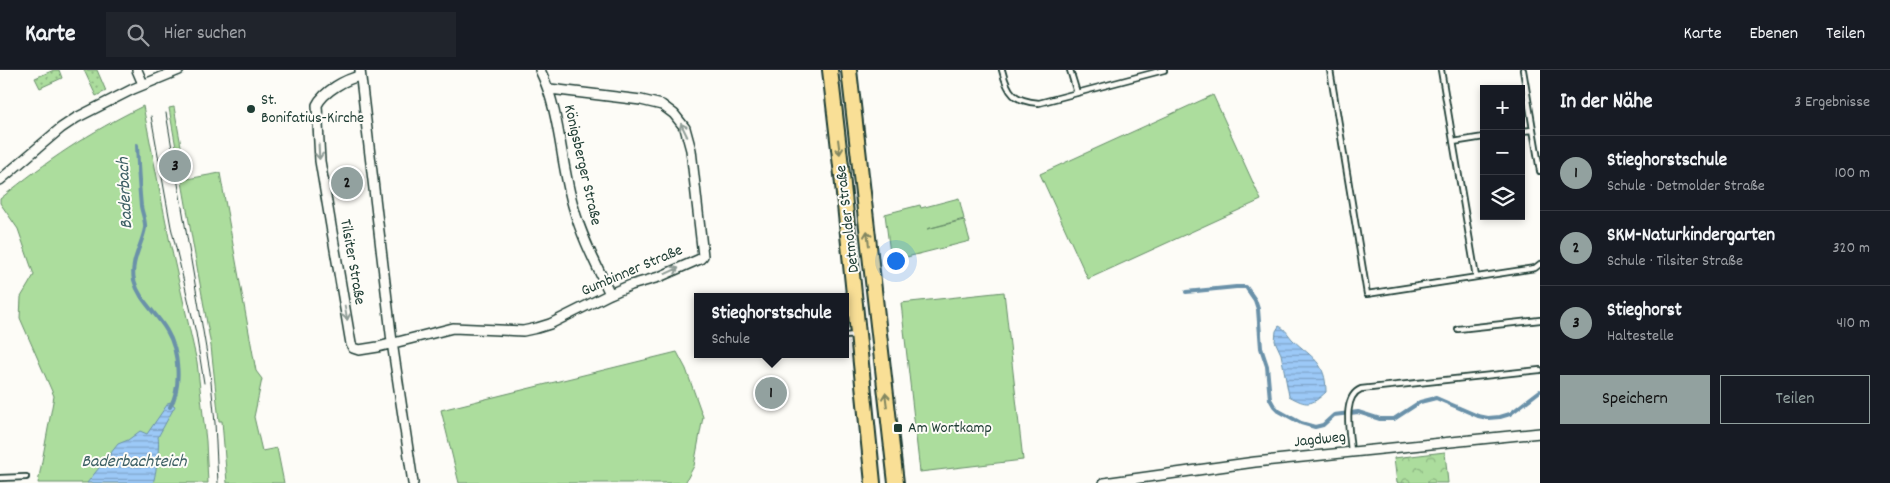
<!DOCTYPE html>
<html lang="de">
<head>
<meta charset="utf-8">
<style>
  :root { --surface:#171b24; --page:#20242c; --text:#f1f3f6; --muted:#9ea1a6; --line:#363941; --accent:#92a19f }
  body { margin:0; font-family:Dekko,sans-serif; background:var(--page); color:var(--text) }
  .controls { position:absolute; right:15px; top:15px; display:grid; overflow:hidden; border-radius:0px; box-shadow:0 2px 8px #0003 }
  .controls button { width:45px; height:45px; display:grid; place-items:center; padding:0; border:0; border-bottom:1px solid var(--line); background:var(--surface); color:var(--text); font:25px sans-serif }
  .you { position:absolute; left:895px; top:190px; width:18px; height:18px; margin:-12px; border:4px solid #fff; border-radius:50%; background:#1a73e8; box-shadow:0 0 0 8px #1a73e833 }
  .badge { display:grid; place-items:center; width:32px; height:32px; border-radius:50%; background:var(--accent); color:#111; font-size:16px; font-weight:700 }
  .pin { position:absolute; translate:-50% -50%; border:2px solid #fff; box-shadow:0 1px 5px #0006 }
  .popup { position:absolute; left:694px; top:223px; width:155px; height:65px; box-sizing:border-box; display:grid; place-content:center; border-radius:0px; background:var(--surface); filter:drop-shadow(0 1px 4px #0005); font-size:16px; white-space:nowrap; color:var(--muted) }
  .popup b { font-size:19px; color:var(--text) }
  .popup::after { content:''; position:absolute; left:50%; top:100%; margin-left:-10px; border:10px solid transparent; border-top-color:var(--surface) }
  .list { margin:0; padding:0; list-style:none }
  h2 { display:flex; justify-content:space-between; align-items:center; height:65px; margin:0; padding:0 20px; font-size:21px }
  h2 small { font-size:16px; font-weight:400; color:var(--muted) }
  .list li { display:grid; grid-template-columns:32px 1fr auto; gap:15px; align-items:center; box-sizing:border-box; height:75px; padding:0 20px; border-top:1px solid var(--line) }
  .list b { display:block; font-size:19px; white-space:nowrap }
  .list p { margin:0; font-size:16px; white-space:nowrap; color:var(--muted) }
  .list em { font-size:16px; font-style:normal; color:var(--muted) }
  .actions { display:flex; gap:10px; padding:15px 20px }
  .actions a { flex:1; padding:11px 0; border:1px solid var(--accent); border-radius:0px; text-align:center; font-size:18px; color:var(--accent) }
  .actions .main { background:var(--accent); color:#111 }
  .icon { flex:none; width:28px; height:28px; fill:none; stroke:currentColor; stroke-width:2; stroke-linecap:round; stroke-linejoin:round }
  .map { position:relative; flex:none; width:1540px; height:413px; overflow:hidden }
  header { display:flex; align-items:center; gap:30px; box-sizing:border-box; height:70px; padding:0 25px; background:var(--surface); border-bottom:1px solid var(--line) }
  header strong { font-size:24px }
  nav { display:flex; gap:28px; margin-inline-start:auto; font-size:18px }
  .search { width:350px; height:45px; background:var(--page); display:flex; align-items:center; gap:12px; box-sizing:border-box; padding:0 18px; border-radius:0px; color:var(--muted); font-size:19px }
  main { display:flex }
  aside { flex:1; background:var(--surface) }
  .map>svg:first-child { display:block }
</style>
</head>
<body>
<header>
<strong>Karte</strong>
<div class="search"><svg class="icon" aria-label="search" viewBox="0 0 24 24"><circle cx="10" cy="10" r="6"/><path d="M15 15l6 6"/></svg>Hier suchen</div>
<nav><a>Karte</a><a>Ebenen</a><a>Teilen</a></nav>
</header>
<main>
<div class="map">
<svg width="1540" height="413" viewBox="0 0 1540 413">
  <defs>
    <pattern id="grass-dots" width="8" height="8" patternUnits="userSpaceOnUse" patternTransform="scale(1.25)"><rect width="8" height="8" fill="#acdd9d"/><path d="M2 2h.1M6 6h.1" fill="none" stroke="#8bb481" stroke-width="1.8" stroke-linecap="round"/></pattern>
    <pattern id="forest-crowns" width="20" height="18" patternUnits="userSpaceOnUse" patternTransform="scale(1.25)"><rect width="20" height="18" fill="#acdd9d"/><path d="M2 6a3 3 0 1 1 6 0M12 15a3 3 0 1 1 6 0" fill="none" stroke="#8bb481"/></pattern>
    <pattern id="water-rules" width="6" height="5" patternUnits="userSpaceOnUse" patternTransform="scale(1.25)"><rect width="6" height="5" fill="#9cc9f7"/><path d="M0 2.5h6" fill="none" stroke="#7fa4c9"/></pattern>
  </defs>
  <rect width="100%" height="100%" fill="#fdfcf7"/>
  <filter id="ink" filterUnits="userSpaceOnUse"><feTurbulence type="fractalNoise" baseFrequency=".02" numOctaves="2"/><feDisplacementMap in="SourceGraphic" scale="10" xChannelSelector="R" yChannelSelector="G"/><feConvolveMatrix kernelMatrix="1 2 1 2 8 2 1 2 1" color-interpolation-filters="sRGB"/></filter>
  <g filter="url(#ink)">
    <path fill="url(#grass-dots)" stroke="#668d68" d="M54 0H59L62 8 40 18 35 8Z
      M84 0H97L106 21 96 26Z"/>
    <path fill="url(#forest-crowns)" stroke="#668d68" d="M1445 382 1448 413H1397L1394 388Z"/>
    <path fill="#acdd9d" stroke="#668d68" d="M1213 25 1261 130 1088 209 1040 104Z
      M143 36 169 168 197 292 206 371 208 413H38L54 326 20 248 21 227 34 205 18 159 0 133V129C48 90 88 63 143 36Z
      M174 37 187 109 220 103 256 301 262 309 254 347 262 381 277 378 284 413H227L222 351H219L211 276 169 38Z
      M959 128 964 149 927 159 964 150 970 171 891 191 885 144 920 135 921 138Z
      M1004 222 1023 390 920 402 901 233Z
      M677 282 686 299 703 347 694 396 685 413H459L441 340Z"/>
    <path fill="url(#water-rules)" stroke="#6a91a9" d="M1279 256C1286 259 1288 265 1293 270 1312 288 1326 292 1326 322 1311 336 1307 336 1289 326L1281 284 1275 271 1276 261Z
      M169 332 175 336 158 367C160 374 156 405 153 413H87L118 374 128 370 140 361 147 364Z"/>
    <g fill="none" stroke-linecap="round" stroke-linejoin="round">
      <path stroke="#6a91a9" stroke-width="4" d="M137 75C138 95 139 116 141 136 142 143 146 152 145 158 142 175 130 192 134 210 139 231 157 243 167 261 179 281 182 317 170 337
        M1186 222 1236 217H1246L1255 230 1258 239 1261 278 1267 296 1270 329 1274 336 1279 341 1301 353 1315 357 1323 355 1334 345 1358 342 1380 349H1394L1420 332 1436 328 1478 346 1488 348 1500 347 1510 344 1540 321"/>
      <g stroke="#1f3d34" stroke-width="8">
        <path id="lane" d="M1002 0C1008 24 1014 31 1039 33L1164 0
          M1070 0 1077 23
          M1330 0 1367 224 1535 198 1540 194
          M1441 0 1476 207
          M1523 0 1540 101
          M1521 61 1533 60
          M1453 72 1484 67
          M1458 259 1540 250
          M845 266 856 265
          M1351 382C1350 364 1341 327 1361 319L1540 300
          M0 408 26 407"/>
      </g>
      <g stroke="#1f3d34" stroke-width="12">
        <path id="street" d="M137 0 143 14
          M360 0 392 272 413 413
          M540 0C561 43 560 93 574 139 582 168 597 196 610 224
          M360 6C346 9 324 21 317 35L320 91 351 274 353 278 359 280 378 277 453 258 523 261 537 258 550 254 610 224 631 215 659 207 700 189 703 186 691 80 685 58 674 44 662 35 641 30 550 19
          M0 110 61 58 76 48 133 19 179 0
          M1104 413 1255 392 1540 363"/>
      </g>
      <g stroke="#1f3d34" stroke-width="18">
        <path id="primary" d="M830 0 842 105 873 413
          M849 0 896 413"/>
      </g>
      <use href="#lane" stroke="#fdfcf7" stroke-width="4.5"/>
      <use href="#street" stroke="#fdfcf7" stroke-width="9"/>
      <use href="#primary" stroke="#f9df96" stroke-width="14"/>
      <path stroke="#1f3d34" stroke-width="1" d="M166 43 210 302 215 353 218 413
        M151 46 171 157 196 263 204 313"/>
    </g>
    <defs><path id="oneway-shaft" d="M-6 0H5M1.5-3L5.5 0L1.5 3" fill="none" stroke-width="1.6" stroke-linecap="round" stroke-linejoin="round" transform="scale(1.25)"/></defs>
    <g stroke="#8e9c96">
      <use href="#oneway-shaft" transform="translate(684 60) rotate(-116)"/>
      <use href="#oneway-shaft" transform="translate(319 82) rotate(87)"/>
      <use href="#oneway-shaft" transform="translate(672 201) rotate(-24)"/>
      <use href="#oneway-shaft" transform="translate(346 243) rotate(80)"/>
    </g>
    <g stroke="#818660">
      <use href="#oneway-shaft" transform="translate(839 77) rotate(83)"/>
      <use href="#oneway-shaft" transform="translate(868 168) rotate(-97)"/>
      <use href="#oneway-shaft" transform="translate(886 330) rotate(-97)"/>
    </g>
  </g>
  <g fill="#1f3d34" stroke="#fdfcf7" stroke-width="2">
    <circle cx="251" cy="39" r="5"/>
    <rect x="893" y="353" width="10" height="10" rx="2.5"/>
  </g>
  <g text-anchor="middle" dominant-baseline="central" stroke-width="4" stroke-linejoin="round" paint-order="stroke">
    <g font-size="16" fill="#1f3d34" stroke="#fdfcf7" text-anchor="start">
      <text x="261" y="30">St.<tspan x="261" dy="18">Bonifatius-Kirche</tspan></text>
      <text x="908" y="358">Am Wortkamp</text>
    </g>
    <g font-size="16" fill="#1f3d34" stroke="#fdfcf7">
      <text transform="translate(582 95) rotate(77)">Königsberger Straße</text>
      <text transform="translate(848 149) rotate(-97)">Detmolder Straße</text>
      <text transform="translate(352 192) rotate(80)">Tilsiter Straße</text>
      <text transform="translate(632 201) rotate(-23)">Gumbinner Straße</text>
      <text transform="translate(1320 370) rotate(-6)">Jagdweg</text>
    </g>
    <g font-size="18" font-style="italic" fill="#3e6065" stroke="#fdfcf7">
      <text transform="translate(126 123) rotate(-93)">Baderbach</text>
      <text x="134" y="392">Baderbachteich</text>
    </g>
  </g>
</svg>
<div class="controls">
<button>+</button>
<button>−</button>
<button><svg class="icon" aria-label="layers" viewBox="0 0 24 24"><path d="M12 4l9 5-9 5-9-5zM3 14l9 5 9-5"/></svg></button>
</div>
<div class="you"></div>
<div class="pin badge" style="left:771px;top:323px">1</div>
<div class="popup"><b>Stieghorstschule</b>Schule</div>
<div class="pin badge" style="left:347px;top:113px">2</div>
<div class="pin badge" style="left:175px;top:96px">3</div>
</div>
<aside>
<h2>In der Nähe<small>3 Ergebnisse</small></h2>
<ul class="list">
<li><span class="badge">1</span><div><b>Stieghorstschule</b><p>Schule · Detmolder Straße</p></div><em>100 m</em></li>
<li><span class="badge">2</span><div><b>SKM-Naturkindergarten</b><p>Schule · Tilsiter Straße</p></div><em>320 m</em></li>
<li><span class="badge">3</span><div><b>Stieghorst</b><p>Haltestelle</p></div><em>410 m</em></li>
</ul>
<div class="actions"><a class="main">Speichern</a><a>Teilen</a></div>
</aside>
</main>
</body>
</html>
